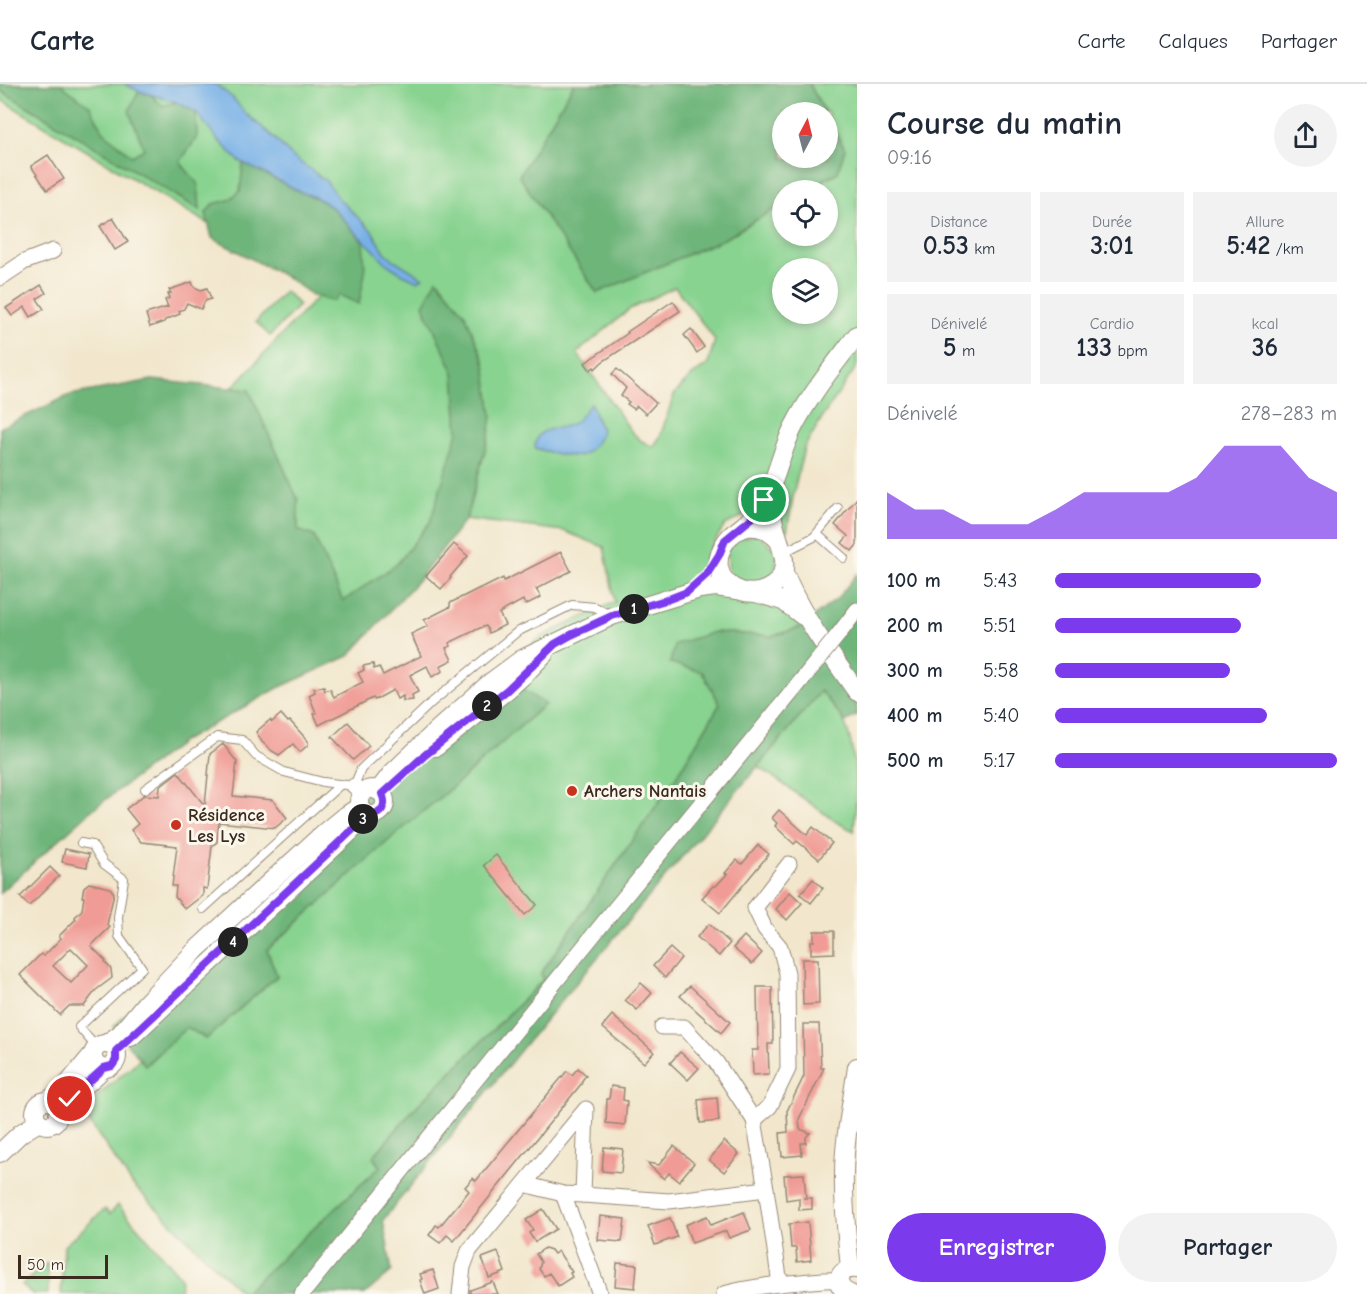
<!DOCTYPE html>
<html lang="fr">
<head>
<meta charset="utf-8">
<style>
  :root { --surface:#fff; --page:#f2f2f3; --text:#1f2937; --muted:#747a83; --line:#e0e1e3; --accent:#7c3aed }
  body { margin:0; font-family:"Comic Neue",sans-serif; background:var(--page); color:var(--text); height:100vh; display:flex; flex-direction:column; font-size:22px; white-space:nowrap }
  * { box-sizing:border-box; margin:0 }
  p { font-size:20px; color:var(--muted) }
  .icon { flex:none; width:33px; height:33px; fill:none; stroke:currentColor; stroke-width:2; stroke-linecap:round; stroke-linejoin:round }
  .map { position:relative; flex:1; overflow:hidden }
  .details { display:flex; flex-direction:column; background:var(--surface); width:510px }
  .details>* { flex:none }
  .needle { width:39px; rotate:7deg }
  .tools { position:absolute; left:772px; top:18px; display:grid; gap:12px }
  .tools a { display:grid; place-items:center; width:66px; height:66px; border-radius:50%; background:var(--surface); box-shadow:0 3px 9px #0003; font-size:30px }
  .scale { position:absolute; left:18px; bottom:15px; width:90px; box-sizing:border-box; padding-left:6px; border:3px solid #3b2a1e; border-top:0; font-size:16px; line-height:21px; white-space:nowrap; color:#3b2a1e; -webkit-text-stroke:4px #fbf7ec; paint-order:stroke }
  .pin { position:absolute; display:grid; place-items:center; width:51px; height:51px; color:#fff; margin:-26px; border:3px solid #fff; border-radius:50%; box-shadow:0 2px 6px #0007 }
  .km { position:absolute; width:30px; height:30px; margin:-15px; border-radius:50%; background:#222; color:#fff; font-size:16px; line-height:30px; text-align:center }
  .round { display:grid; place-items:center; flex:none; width:63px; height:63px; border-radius:32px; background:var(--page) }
  .overview { display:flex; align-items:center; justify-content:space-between; height:102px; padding:0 30px }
  h1 { font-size:33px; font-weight:700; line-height:45px }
  .figures { display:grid; grid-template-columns:repeat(3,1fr); gap:9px; height:102px; padding:6px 30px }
  .figures div { display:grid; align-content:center; border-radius:0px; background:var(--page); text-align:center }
  .figures b { font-size:26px; font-weight:700 }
  .figures small { font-size:16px; font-weight:400 }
  .figures p { font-size:16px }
  .chart { height:168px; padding:12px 30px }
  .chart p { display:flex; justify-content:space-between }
  .chart svg { width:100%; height:108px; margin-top:6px; fill:var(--accent); opacity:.7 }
  .cta { display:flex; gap:12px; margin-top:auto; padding:12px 30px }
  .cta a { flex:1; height:69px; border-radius:36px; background:var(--accent); color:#fff; font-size:24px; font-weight:700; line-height:69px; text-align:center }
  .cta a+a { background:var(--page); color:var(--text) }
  ul { padding:0 30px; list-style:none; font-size:20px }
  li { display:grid; grid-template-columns:96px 72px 1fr; align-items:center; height:45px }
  li i { height:15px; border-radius:8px; background:var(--accent) }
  header { display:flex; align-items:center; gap:36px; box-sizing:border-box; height:84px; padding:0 30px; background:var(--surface); border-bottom:2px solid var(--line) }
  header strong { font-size:28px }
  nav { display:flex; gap:33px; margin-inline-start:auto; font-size:21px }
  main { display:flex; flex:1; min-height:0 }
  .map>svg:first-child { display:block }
  .green { fill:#88d390; stroke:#627e57; stroke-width:1.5; fill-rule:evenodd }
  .forest { fill:#6eb57a; stroke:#54704c; stroke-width:1.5 }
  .water { fill:#77b0e7; stroke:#596d82; stroke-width:1.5 }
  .building { fill:#f09b95; fill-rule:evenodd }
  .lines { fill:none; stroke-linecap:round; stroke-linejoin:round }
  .service-casing { stroke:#968876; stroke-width:10 }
  .minor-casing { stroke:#968876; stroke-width:17 }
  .tertiary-casing { stroke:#968876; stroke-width:20 }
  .service { stroke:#fff; stroke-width:8 }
  .minor { stroke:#fff; stroke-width:15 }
  .tertiary { stroke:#fff; stroke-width:18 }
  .minor-bridge-casing { stroke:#968876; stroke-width:17; stroke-linecap:butt }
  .minor-bridge { stroke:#fff; stroke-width:15 }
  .route-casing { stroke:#fff; stroke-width:12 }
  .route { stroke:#7c3aed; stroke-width:8 }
  .poi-dot { fill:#c8321e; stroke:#fbf7ec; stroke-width:2 }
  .labels { text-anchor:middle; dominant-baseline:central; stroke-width:6; stroke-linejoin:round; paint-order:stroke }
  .poi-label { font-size:18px; font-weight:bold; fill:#3b2a1e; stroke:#fbf7ec; text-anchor:start }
</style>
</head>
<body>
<header>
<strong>Carte</strong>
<nav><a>Carte</a><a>Calques</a><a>Partager</a></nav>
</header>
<main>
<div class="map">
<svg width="857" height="1210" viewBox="0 0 857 1210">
  <rect width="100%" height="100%" fill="#fbf7ec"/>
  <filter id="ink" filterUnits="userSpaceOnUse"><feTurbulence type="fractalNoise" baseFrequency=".0167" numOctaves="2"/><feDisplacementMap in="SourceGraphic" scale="12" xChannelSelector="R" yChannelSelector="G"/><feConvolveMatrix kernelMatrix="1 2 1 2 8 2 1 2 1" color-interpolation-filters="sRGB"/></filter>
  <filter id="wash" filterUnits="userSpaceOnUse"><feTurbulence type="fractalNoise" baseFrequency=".008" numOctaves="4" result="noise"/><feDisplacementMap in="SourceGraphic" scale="24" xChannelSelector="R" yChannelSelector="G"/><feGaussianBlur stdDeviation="1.35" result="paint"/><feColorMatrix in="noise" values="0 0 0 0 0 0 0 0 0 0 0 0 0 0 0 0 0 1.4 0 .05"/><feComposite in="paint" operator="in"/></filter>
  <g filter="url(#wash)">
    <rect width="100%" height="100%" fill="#f2e7cd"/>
    <g class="green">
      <path d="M0 0H574L519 92 724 155 783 120V152H828V106H806L838 88 845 65 828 35V28H825L809 0H857V282L823 332 804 364 794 407 787 447 764 434 745 431 725 441 711 463 703 483 707 499 769 518 791 529 800 544 772 552 714 548 702 588 720 620 680 687 683 690 541 889 543 896 413 1026 373 1073 380 1083 243 1210 132 1100 81 1026 140 975 146 981 187 942 205 955 277 892 267 866 389 756 463 694 544 621 496 589 541 553 615 518 604 463 564 447 466 435 489 351 453 421 337 555 231 305 322 208 0 15ZM783 184H828V230H783ZM675 203 715 256 708 280 689 294 674 311 660 353 653 363 640 356 631 347 577 269 630 225Z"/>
      <path d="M285 207 299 221 270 252 256 238Z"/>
      <path d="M759 450 778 469 775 487 763 500 746 502 729 491 727 464 732 456Z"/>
      <path d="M821 607C829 617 838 626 844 637 857 668 857 713 854 747L838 739 758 682Z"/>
      <path d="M118 1121 181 1193 180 1210H61L64 1162 105 1125 110 1130Z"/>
      <path d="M47 1179 48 1210H32L22 1201Z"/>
    </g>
    <g class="forest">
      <path d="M0 0H63L64 3 90 22 103 47 132 72 144 65 129 27 139 7 151 11 163 22 176 18 196 28 197 53 180 78 198 100 200 126 0 6Z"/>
      <path d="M574 0H809L825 28H783V74H828V35L845 65 838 88 806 106H783V120L724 155 597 209 519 92Z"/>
      <path d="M243 79 301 108 317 114 333 124 363 157 365 188 359 220 339 211 334 217 312 211 290 195 212 154 206 129 213 120 229 116 240 107Z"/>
      <path d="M437 195 465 230 485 279 492 332 489 351 466 435 420 494 349 572 278 604 185 656 93 725 0 809V344L70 311 152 296 249 306 298 416V446L314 452 343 517 397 480 430 438 458 348 454 289 423 221Z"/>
      <path d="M857 490V631L845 638 821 607 541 941 383 1136 392 1187 365 1210H243L380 1083 373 1073 413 1026 543 896 541 889 676 693 720 620 702 588 670 579 675 560 714 548 772 552 799 544 837 515Z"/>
      <path d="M496 589 545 620 463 694 389 756 267 866 277 892 206 955 187 943 145 981 113 943 193 863Z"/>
    </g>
    <g class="water">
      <path d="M124 0H215L233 14 245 29 269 49 293 73 326 97 340 116 372 147 385 168 394 176 423 194 418 197 401 189 388 181 372 164 359 152 334 125 317 114 301 108 239 77 217 55 196 28 176 18 139 7Z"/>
      <path d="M591 319 598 339 602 345C601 355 589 370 578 372 570 373 542 367 535 364 536 338 560 349 575 338 581 333 586 325 591 319Z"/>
    </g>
    <g id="blocks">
      <g class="building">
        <path d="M48 71 64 95 47 106 31 82Z"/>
        <path d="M113 134 128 158 115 166 100 142Z"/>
        <path d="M192 198 194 203 201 206 207 204 211 215 205 217 201 225 187 219 184 225 179 227 180 230 165 236 164 238 150 243 146 230 168 223 165 216 169 214 168 210 171 209 169 206Z"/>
        <path d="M41 201 46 209 37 215 44 225 31 233 25 223 12 232 6 224Z"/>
        <path d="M673 217 680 227 602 278 595 285 594 283 590 286 585 279 628 249 627 248Z"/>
        <path d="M691 245 704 263 697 269 684 251Z"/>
        <path d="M617 285 656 319 646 330 637 322 634 325 627 320 629 318 621 312 626 304 612 290Z"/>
        <path d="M857 414V461L852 467 842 459 848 452 835 441Z"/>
        <path d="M454 460 468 472 450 493 451 494 441 505 426 492Z"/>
        <path d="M561 468 571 487 536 505 541 513 525 521 523 516 499 529 505 541 489 549 486 542 480 544 449 559 451 562 446 564 452 576 440 582 443 587 432 593 427 582 410 591 418 608 412 611 413 616 403 617V612L397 615 393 606 375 616 373 614 319 641 314 630 316 629 309 611 315 608 314 604 324 603 325 607 330 605 334 613 363 598 358 589 364 586 363 582 373 580 374 585 379 583 383 591 421 572 411 550 428 542 424 536 450 523V519L482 503 483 504 503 494 504 497Z"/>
        <path d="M281 630 288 638 290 637 308 657V661L300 668 293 660 279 671 272 667 262 658 256 648 270 636 272 638Z"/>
        <path d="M348 638 369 662 353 676 332 653Z"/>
        <path d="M223 660 237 678 233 712 273 716 287 734 275 744 219 738 217 758 212 762 207 805 203 804V811L185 825 175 813 176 802H172L177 762 141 758 131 746 138 740 126 725 144 711 159 712 160 702 178 688 205 722 210 670Z"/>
        <path d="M779 726 807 751 813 743 832 759 819 775 797 757 794 760 775 742 777 739 772 734Z"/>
        <path d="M758 761 769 770 720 829 702 814 713 802H716L727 790 725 789 737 776 742 780Z"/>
        <path d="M65 765 89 770 87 783 62 778Z"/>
        <path d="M496 771 537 821 525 831 484 781Z"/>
        <path d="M50 783 59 792 29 822 20 813Z"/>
        <path d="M813 795 823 804 811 819 800 810Z"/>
        <path d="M89 799 110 804 114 809 107 841 110 843 91 862 106 877 105 878 111 885 112 894 96 906 84 922H69L60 931 20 891 41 870 44 872 61 854 59 852 76 835 75 833 82 826 84 813H82L84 803ZM71 864 88 881 71 899 53 882Z"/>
        <path d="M790 808 802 819 787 836 776 825Z"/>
        <path d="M709 840 730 859 719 872 697 853Z"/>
        <path d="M814 847H834V869L811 870V857H814Z"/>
        <path d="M744 852 762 869 752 880 733 864Z"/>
        <path d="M670 864 681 874 665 894 653 882Z"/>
        <path d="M802 875H818L819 920 803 921Z"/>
        <path d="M641 899 652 909 637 926 625 916Z"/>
        <path d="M690 902 730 938 721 949 680 912Z"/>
        <path d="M757 903H772L773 960H768L769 990 753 991 752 966H758Z"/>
        <path d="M612 931 654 968 644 979 602 943Z"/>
        <path d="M803 940H819L821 984H824L799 1035 800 1045 810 1049 806 1053V1059H801L802 1071 782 1073 780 1049 788 1048 787 1027 804 992Z"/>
        <path d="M680 968 699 984 688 996 670 979Z"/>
        <path d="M578 984 586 991 581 998 582 999 454 1157 447 1151 440 1159 429 1151 436 1141 439 1143 469 1107 465 1103 473 1094 476 1097 567 987 572 991Z"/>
        <path d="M611 1002 624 1004 623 1016 627 1017 625 1041 606 1039 607 1015H609Z"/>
        <path d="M717 1014 719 1037 700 1039 698 1016Z"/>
        <path d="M724 1057 739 1070 724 1088 709 1076Z"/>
        <path d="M674 1062 694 1079 679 1097 669 1089 664 1095 647 1079 659 1081Z"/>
        <path d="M604 1063 623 1065 621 1089 602 1087Z"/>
        <path d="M804 1090 806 1114H803H812V1125L799 1126V1114L786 1116 784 1091Z"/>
        <path d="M543 1125 556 1145 535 1158 529 1149 533 1146 526 1136Z"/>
        <path d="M744 1128 751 1146 729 1154 726 1147 692 1159 685 1141 707 1132 711 1141Z"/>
        <path d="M600 1132 625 1135 622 1158 598 1156Z"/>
        <path d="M670 1134 677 1153 655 1161 648 1142Z"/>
        <path d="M808 1138 811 1176 797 1178 796 1164H791L789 1140Z"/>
        <path d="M545 1164 551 1166 554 1170 558 1167 572 1188 570 1189 572 1193 558 1202 549 1189 544 1192 539 1185 541 1178 536 1170Z"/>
        <path d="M498 1168 505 1188 489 1194 482 1174Z"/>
        <path d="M617 1179 637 1181 635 1204 615 1202Z"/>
        <path d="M433 1186 439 1205 425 1210 420 1196 422 1195 420 1190Z"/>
        <path d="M493 1198 498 1210H470V1206Z"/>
      </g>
    </g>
  </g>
  <g filter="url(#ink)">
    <use href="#blocks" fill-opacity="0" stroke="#968876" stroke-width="1.5"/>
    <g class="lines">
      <defs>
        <g id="service">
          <path d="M817 450 844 474"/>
          <path d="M784 468 814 453 838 424"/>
          <path d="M145 705 217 653 242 656 256 672 284 688 323 698 354 702 361 685 431 619 517 548 572 521 595 523 610 531"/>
          <path d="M81 759 92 761 104 780 124 795 118 833 119 852 142 884 79 943 96 963"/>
          <path d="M203 825 341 700"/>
        </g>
        <g id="minor">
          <path d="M0 194 24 178 53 167"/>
          <path d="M838 551 857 526"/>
          <path d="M354 702 363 708"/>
          <path d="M662 943H684L716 978 754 1036"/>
          <path d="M563 1110 600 1210"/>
          <path d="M583 1111 669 1117 766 1105"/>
          <path d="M780 1200 766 1105 754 1036 770 1022 788 985 787 889 780 863 765 845 755 824 789 780"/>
          <path d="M302 1210C470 1004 636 797 805 592"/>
          <path d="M460 1210 463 1183 469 1167 586 1025 583 1111 563 1110 524 1100"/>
          <path d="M724 1210C749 1203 775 1200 801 1198 814 1197 826 1195 839 1196"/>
        </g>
        <g id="tertiary">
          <path d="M771 403C770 415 771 428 774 440 779 463 798 489 767 505 759 509 750 510 741 507 689 489 739 411 779 457"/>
          <path d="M738 446C744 441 751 436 755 430 776 405 779 370 794 342 811 309 835 280 857 251"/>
          <path d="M783 486C800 530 830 569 857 608"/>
          <path d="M756 509 783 517 803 532"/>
          <path d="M436 663 507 606 525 590 545 569"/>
          <circle cx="372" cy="718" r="13"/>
          <path d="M378 707 392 689 436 647 491 598 522 575 612 532 700 505 716 503 737 506"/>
          <path d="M131 953 364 735 366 730"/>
          <circle cx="105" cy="972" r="12"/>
          <path d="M106 960 120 950 145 920 196 866 249 817 325 748 342 734 359 723"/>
          <path d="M50 1015 62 1007 92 971"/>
          <circle cx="47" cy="1029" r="12"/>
          <path d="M58 1031 70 1015 104 984"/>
          <path d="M0 1069 21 1049 39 1038"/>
          <path d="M850 1184C847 1153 843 1122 844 1090 844 1055 852 1019 857 983"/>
          <path d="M851 1210C832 1204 837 1182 857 1185"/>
        </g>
      </defs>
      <use href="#service" class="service-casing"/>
      <use href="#minor" class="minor-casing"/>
      <use href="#tertiary" class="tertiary-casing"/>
      <use href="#service" class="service"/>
      <use href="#minor" class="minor"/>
      <use href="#tertiary" class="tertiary"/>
      <defs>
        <path id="minor-bridge" d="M805 592 838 551"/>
      </defs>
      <use href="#minor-bridge" class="minor-bridge-casing"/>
      <use href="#minor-bridge" class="minor-bridge"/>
    </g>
  </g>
  <g class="lines" filter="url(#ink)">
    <defs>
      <path id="route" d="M70 1015 104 984 112 982 116 976V967L329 768 364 735 366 730C380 734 388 722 382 710L425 671 507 606 555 560 571 551 612 532 669 515 687 508 707 490 719 471 725 456 752 434 764 416"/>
    </defs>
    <use href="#route" class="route-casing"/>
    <use href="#route" class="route"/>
  </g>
  <g class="poi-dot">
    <circle cx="572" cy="707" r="6"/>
    <circle cx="176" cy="741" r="6"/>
  </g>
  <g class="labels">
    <g class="poi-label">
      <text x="584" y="707">Archers Nantais</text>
      <text x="188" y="731">Résidence<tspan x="188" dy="21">Les Lys</tspan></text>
    </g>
  </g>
</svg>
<div class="tools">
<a><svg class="needle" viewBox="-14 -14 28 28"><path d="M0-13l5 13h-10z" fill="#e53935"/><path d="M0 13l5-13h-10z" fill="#747a83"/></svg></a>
<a><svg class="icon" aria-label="locate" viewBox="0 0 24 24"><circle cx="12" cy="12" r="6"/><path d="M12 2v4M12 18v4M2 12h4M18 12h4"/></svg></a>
<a><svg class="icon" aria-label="layers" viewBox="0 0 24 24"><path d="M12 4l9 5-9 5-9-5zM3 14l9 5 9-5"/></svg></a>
</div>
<div class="scale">50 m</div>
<div class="pin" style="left:764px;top:416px;background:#1e9e55"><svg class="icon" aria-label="arrive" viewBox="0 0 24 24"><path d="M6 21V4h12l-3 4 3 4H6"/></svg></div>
<div class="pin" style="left:70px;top:1015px;background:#d93025"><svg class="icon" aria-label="check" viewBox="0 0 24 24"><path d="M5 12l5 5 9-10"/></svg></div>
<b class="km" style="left:634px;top:525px">1</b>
<b class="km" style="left:487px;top:622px">2</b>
<b class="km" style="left:363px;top:735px">3</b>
<b class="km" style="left:233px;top:858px">4</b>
</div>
<section class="details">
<div class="overview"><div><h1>Course du matin</h1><p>09:16</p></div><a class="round"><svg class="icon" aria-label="share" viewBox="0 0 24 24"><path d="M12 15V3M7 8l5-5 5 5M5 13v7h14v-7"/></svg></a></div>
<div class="figures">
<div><p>Distance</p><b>0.53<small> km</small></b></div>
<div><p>Durée</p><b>3:01</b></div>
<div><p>Allure</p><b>5:42<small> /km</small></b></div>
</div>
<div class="figures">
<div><p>Dénivelé</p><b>5<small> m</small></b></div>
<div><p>Cardio</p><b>133<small> bpm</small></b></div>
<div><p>kcal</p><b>36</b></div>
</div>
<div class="chart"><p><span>Dénivelé</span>278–283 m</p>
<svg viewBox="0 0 160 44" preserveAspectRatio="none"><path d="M0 44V25L10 32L20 32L30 38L40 38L50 38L60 32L70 25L80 25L90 25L100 25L110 19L120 6L130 6L140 6L150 19L160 25V44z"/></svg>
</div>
<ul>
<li><b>100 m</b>5:43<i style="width:73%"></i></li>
<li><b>200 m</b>5:51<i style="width:66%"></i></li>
<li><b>300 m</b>5:58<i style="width:62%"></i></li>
<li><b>400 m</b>5:40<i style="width:75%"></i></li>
<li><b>500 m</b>5:17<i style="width:100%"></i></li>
</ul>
<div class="cta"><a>Enregistrer</a><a>Partager</a></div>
</section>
</main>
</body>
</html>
